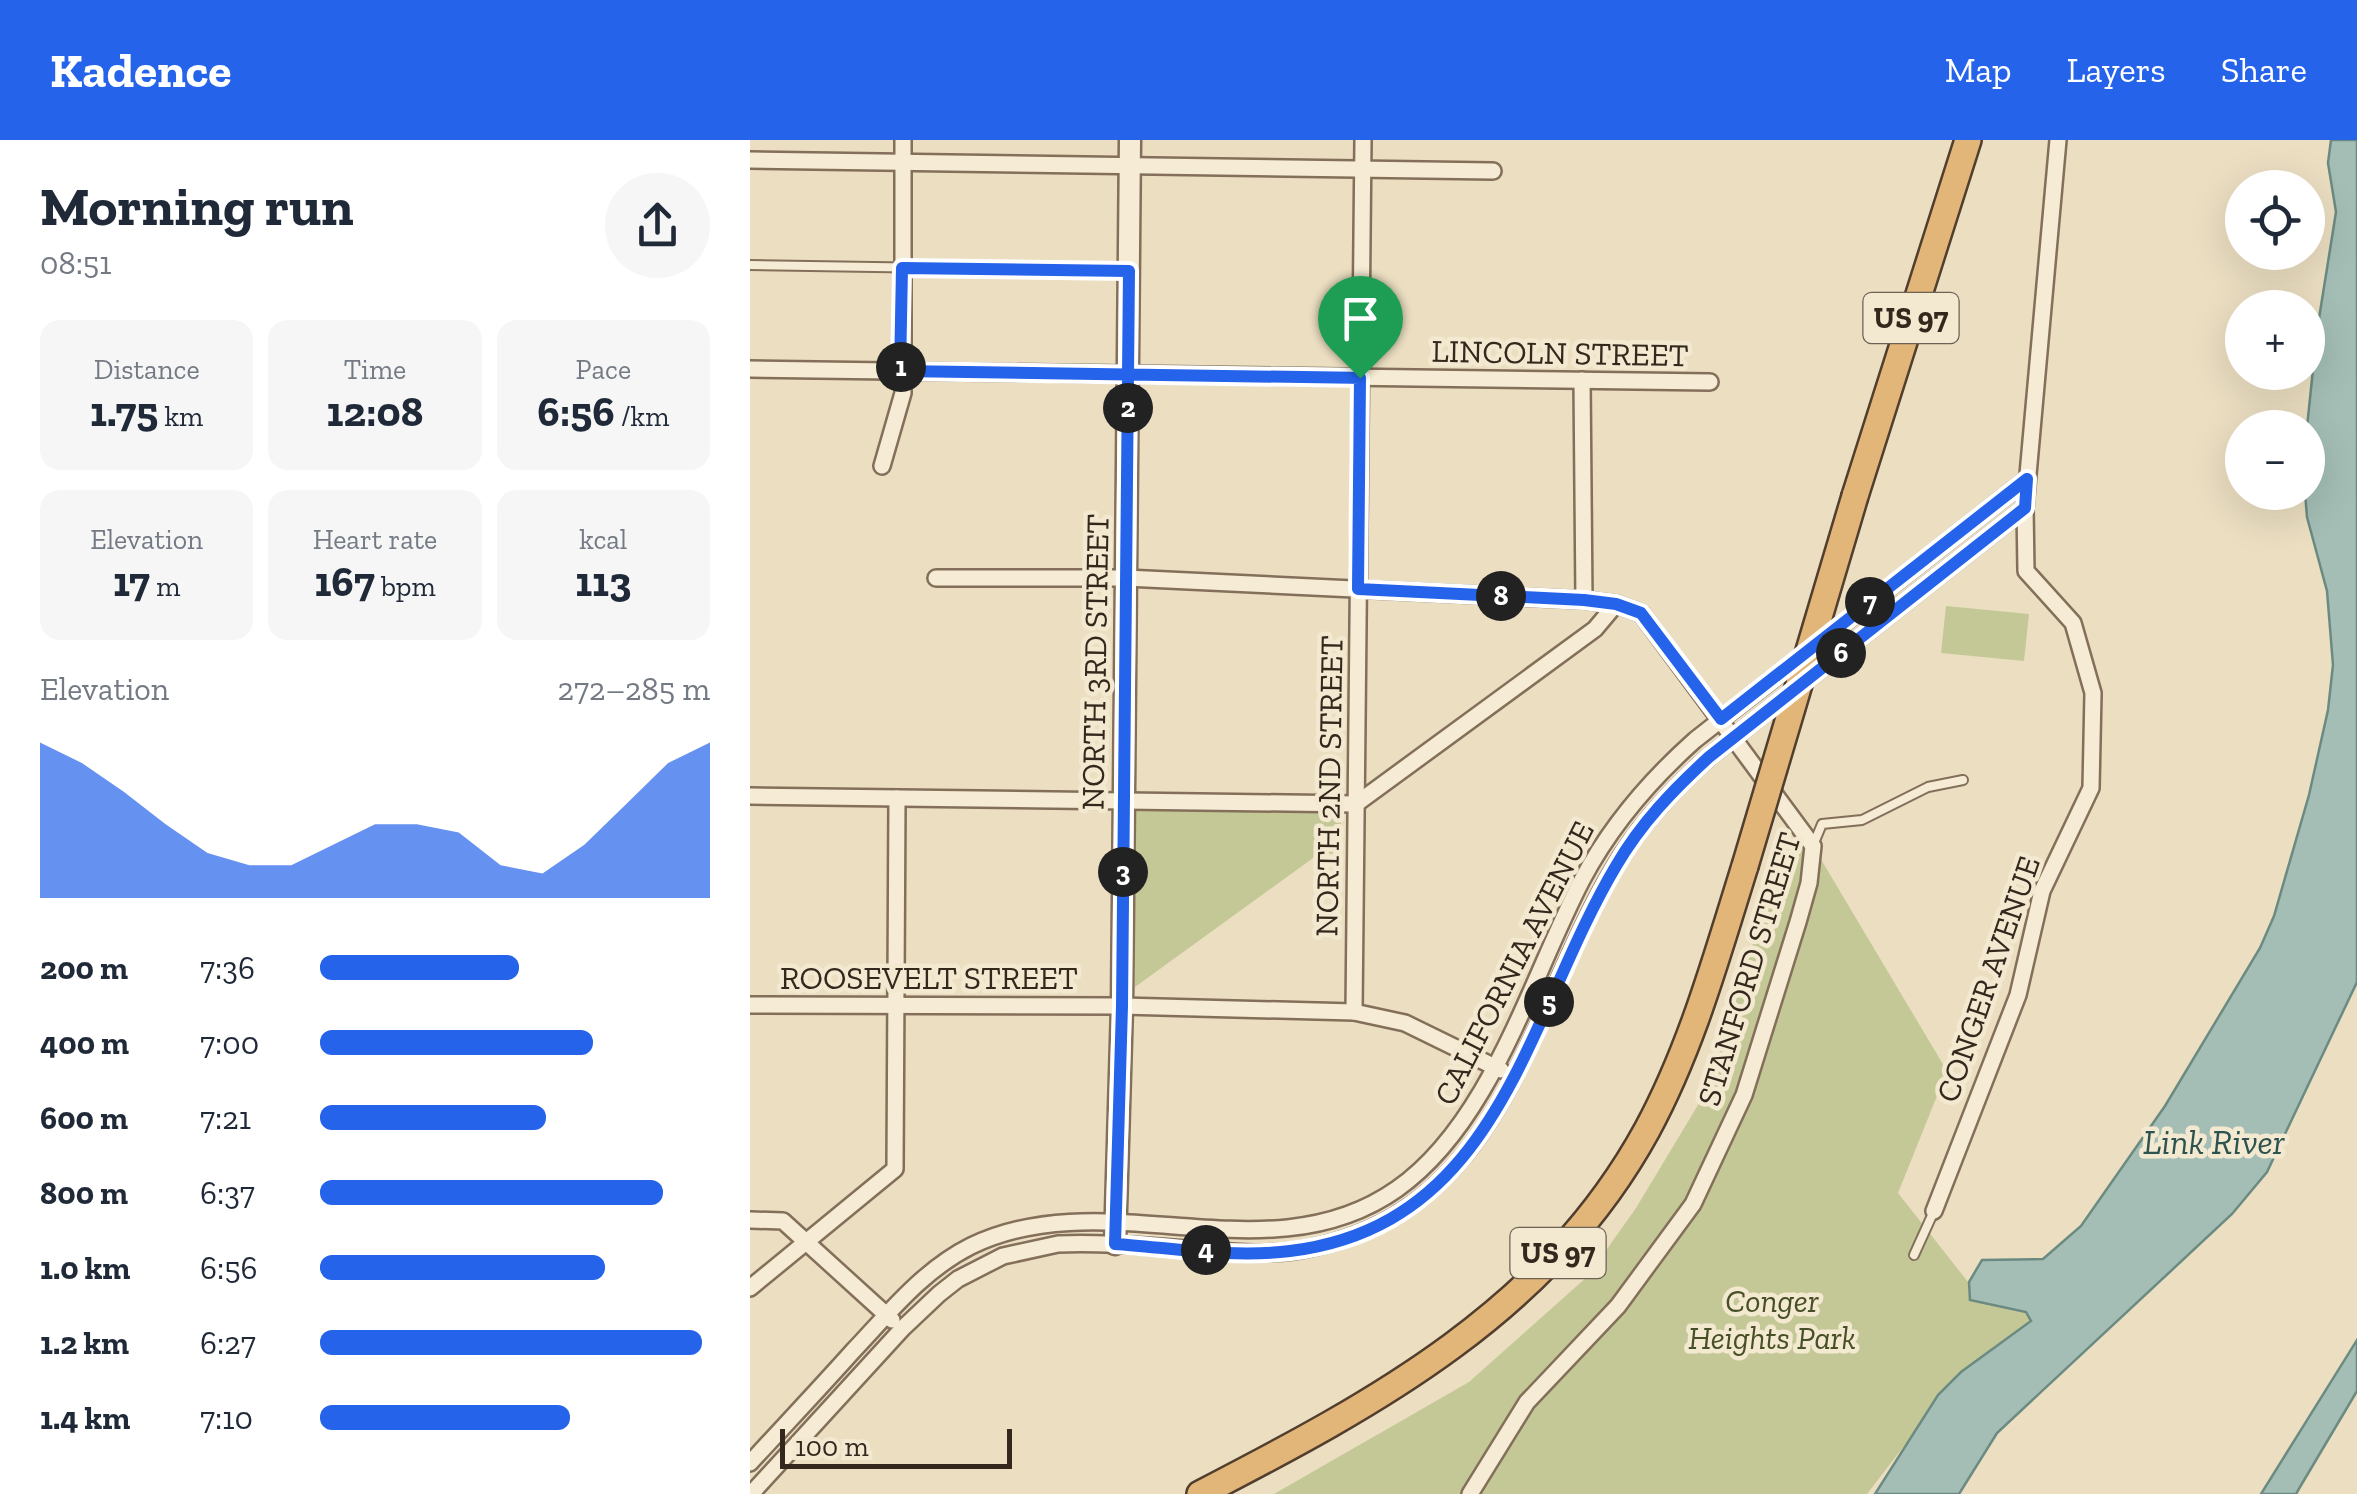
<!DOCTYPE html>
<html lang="en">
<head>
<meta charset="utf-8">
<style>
  :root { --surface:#fff; --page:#f6f6f7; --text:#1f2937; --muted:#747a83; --accent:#2563eb }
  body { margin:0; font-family:"Zilla Slab",serif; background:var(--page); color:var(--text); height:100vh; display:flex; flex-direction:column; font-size:38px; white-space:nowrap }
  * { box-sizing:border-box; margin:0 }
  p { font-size:32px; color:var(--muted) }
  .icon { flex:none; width:55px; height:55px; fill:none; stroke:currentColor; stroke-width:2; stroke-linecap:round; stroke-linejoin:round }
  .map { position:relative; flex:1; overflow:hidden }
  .panel { display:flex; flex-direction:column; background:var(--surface); width:750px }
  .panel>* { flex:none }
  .buttons { position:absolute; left:1475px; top:30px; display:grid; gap:20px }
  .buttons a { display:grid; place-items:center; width:100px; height:100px; border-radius:50%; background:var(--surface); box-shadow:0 10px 40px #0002; font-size:50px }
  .scale { position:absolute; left:30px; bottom:25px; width:232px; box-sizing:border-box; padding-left:10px; border:5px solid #34281d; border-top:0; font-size:28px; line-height:35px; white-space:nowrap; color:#34281d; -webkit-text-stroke:8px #f3e8d0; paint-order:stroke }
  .pin { position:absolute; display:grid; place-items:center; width:85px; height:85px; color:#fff; margin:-102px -42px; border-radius:50% 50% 50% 0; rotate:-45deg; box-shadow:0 0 10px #0007 }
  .pin .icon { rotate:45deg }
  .km { position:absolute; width:50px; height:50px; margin:-25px; border-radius:50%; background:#222; color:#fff; font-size:28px; line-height:50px; text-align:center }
  .round { display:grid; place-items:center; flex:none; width:105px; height:105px; border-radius:52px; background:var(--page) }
  .head { display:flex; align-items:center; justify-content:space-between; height:170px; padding:0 40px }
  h1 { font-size:55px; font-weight:800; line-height:75px }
  .stats { display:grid; grid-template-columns:repeat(3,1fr); gap:15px; height:170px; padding:10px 40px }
  .stats div { display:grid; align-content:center; border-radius:20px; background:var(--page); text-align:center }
  .stats b { font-size:42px; font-weight:800 }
  .stats small { font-size:28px; font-weight:400 }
  .stats p { font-size:28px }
  .chart { height:280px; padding:20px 40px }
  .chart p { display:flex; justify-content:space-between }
  .chart svg { width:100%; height:180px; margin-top:10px; fill:var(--accent); opacity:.7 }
  ul { padding:0 40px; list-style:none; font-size:32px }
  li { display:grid; grid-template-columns:160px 120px 1fr; align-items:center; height:75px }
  li i { height:25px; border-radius:12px; background:var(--accent) }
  header { display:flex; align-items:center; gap:60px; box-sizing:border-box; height:140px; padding:0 50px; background:var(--accent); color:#fff }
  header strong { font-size:48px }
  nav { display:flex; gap:55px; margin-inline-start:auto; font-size:35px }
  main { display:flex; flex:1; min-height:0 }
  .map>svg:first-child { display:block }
  .green { fill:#c4c896 }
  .water { fill:#a4beb5; stroke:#6b8b82; stroke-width:2.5 }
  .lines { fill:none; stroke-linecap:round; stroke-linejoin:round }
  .service-casing { stroke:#836f5a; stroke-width:12 }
  .minor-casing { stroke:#836f5a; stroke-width:20 }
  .tertiary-casing { stroke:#836f5a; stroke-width:25 }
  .trunk-casing { stroke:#513e2e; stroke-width:30 }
  .service { stroke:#f6ebd4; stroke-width:8 }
  .minor { stroke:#f6ebd4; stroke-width:15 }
  .tertiary { stroke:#f6ebd4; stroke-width:20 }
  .trunk { stroke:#e2b678; stroke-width:25 }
  .trunk-bridge-casing { stroke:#513e2e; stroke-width:30; stroke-linecap:butt }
  .trunk-bridge { stroke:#e2b678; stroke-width:25 }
  .route-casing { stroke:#fff; stroke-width:20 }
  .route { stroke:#2563eb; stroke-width:12 }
  .labels { text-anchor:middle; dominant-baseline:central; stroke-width:9; stroke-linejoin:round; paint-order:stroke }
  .shield { fill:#f3e8d0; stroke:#6d6253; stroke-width:2.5 }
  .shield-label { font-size:30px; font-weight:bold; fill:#34281d }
  .street-label { font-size:32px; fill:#34281d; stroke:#f3e8d0 }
  .park-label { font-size:32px; font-style:italic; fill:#464f25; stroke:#f3e8d0 }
  .water-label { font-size:35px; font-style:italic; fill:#2d5350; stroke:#f3e8d0 }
</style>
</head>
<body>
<header>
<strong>Kadence</strong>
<nav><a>Map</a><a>Layers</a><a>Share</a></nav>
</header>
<main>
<section class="panel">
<div class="head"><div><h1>Morning run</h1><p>08:51</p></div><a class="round"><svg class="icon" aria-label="share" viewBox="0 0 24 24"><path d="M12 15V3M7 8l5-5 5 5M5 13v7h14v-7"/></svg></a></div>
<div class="stats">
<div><p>Distance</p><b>1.75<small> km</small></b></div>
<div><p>Time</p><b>12:08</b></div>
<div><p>Pace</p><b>6:56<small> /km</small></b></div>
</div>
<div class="stats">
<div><p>Elevation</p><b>17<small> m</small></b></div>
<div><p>Heart rate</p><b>167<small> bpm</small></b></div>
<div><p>kcal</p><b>113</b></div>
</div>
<div class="chart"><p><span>Elevation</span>272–285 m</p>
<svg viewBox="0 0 160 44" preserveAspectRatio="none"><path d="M0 44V6L10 11L20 18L30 26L40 33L50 36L60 36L70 31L80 26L90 26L100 28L110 36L120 38L130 31L140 21L150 11L160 6V44z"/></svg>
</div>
<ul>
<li><b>200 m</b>7:36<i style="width:51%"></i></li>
<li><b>400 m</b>7:00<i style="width:70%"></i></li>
<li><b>600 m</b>7:21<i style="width:58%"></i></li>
<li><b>800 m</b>6:37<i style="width:88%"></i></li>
<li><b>1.0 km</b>6:56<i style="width:73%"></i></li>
<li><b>1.2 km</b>6:27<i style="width:98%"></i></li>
<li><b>1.4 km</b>7:10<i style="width:64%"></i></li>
</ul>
</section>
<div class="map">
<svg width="1607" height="1354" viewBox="0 0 1607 1354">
  <rect width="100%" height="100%" fill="#ebdec1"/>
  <g class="green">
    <path d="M1196 466 1279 474 1274 521 1191 513Z"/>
    <path d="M385 666 583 670 591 681 589 714 570 713 385 847Z"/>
    <path d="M1063 706 1197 931 1148 1053 1218 1142 1220 1160 1277 1172 1281 1181 1211 1232 1117 1354H524L719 1242 838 1136 886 1068 960 945 1029 718Z"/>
  </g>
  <g class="water">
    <path d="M1581 0H1607V842L1517 1032 1482 1074 1247 1293 1209 1354H1125L1188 1255 1211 1232 1281 1181 1276 1172 1220 1160 1219 1142 1232 1120 1293 1119 1331 1086 1415 966 1510 808 1524 776 1559 655 1578 570 1583 525 1577 451 1557 377 1555 353 1557 287 1567 191 1586 72 1578 23Z"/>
    <path d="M1607 1200V1251L1550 1347 1546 1354H1511Z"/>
  </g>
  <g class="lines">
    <defs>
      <g id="service">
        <path d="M0 125 375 131"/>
        <path d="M1064 703 1072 684 1112 680 1178 647 1213 640"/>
        <path d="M1164 1115 1184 1071"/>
      </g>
      <g id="minor">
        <path d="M0 20 743 31"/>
        <path d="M0 229 960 242"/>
        <path d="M832 240 834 460"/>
        <path d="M132 326 153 253V0"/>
        <path d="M186 438H376L834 460 866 464 891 473 1063 706 1059 743 1048 782 994 955 943 1064 868 1166 777 1262 720 1354"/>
        <path d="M0 656 606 664 845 489 866 464"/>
        <path d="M0 865 372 866 604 872 655 883 751 930"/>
        <path d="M604 872 613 0"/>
        <path d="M1184 1071 1268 855 1292 751 1341 648 1343 553 1323 483 1276 431 1275 368 1308 0"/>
        <path d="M0 1080 33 1081 142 1180"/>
        <path d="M0 1148 145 1029 147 658"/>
        <path d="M0 1323C34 1286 69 1249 103 1211 139 1173 173 1130 221 1106 357 1040 518 1140 647 1049 741 983 780 840 832 740 861 685 899 641 945 600L1277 339"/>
        <path d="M1 1354 153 1188 189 1154 208 1139 253 1116 308 1104C356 1102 404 1107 452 1110 482 1112 513 1115 543 1111 755 1079 774 878 866 725 891 683 923 649 959 617L1275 368"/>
      </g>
      <path id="tertiary" d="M365 1104 372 866 380 0"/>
      <g id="trunk">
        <path d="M1105 356 1218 0"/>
        <path d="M450 1354C626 1263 798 1171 897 990 942 907 967 815 995 726"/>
      </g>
    </defs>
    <use href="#service" class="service-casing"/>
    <use href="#minor" class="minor-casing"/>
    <use href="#tertiary" class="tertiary-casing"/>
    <use href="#trunk" class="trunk-casing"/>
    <use href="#service" class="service"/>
    <use href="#minor" class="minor"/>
    <use href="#tertiary" class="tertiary"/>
    <use href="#trunk" class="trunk"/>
    <defs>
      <path id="trunk-bridge" d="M995 726 1105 356"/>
    </defs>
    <use href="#trunk-bridge" class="trunk-bridge-casing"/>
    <use href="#trunk-bridge" class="trunk-bridge"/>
  </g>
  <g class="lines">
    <defs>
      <path id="route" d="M610 238C457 235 304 233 150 231L152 128 379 131 378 234 372 866 365 1104C422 1108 483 1118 540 1111 751 1085 776 877 866 726 891 683 923 650 959 617L1275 368 1277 339 971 579 891 473 866 464 834 460 608 449 610 238"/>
    </defs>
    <use href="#route" class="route-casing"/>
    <use href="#route" class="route"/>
  </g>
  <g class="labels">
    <g class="shield">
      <rect x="1113.5" y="153" width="95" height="50" rx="8"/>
      <rect x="760.5" y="1088" width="95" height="50" rx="8"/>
    </g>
    <g class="shield-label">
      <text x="1161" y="178">US 97</text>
      <text x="808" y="1113">US 97</text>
    </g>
    <g class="street-label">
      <text transform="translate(810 213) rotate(1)">LINCOLN STREET</text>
      <text transform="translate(345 522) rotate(-89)">NORTH 3RD STREET</text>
      <text transform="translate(579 646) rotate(-89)">NORTH 2ND STREET</text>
      <text transform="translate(764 823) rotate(-63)">CALIFORNIA AVENUE</text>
      <text transform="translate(999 829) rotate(-73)">STANFORD STREET</text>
      <text x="179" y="838">ROOSEVELT STREET</text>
      <text transform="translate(1238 839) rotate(-71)">CONGER AVENUE</text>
    </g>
    <g class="park-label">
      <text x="1022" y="1161">Conger<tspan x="1022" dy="37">Heights Park</tspan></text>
    </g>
    <g class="water-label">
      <text x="1464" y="1002">Link River</text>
    </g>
  </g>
</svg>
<div class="buttons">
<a><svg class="icon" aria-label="locate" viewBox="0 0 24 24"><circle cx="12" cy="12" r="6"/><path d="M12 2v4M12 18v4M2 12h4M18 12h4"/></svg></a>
<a>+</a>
<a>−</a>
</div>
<div class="scale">100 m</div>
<div class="pin" style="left:610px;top:238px;background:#1e9e55"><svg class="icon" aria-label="arrive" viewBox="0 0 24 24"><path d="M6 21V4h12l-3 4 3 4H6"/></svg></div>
<b class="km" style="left:151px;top:227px">1</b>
<b class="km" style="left:378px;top:268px">2</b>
<b class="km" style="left:373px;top:732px">3</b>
<b class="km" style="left:456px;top:1110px">4</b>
<b class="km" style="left:799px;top:862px">5</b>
<b class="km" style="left:1091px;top:513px">6</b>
<b class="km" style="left:1120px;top:462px">7</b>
<b class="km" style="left:751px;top:456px">8</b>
</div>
</main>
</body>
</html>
